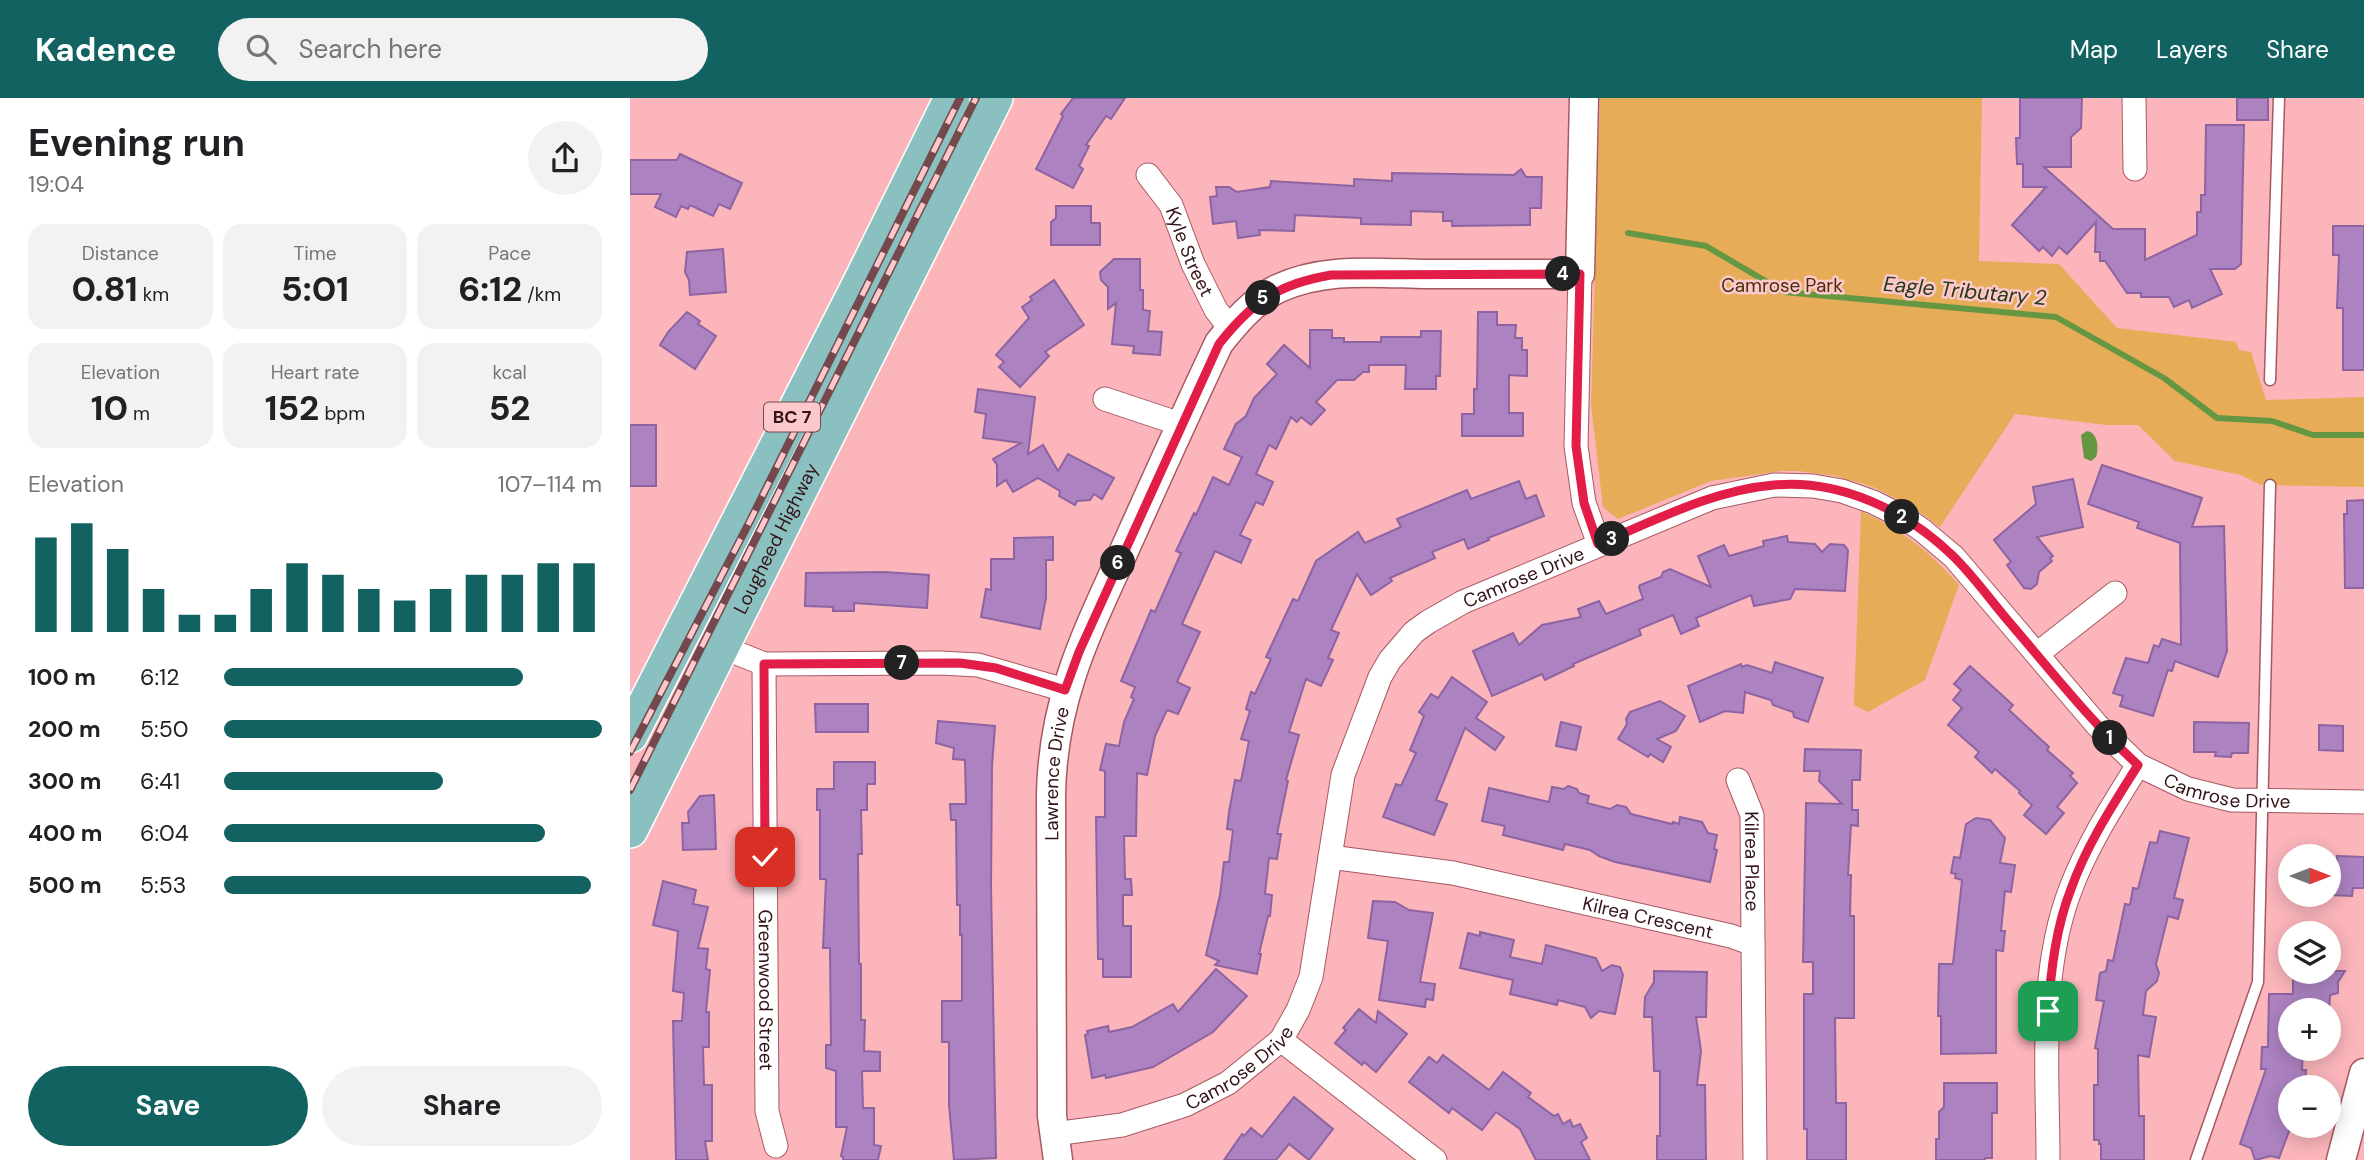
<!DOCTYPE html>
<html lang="en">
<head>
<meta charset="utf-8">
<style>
  :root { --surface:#fff; --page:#f2f2f2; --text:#202124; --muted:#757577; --accent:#126262 }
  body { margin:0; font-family:"DM Sans",sans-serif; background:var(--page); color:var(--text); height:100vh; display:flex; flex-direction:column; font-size:26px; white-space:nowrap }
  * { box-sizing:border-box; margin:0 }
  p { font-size:23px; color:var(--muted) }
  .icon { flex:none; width:38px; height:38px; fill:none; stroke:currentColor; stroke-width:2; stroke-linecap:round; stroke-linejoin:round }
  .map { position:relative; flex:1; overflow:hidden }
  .panel { display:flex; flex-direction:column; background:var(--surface); width:630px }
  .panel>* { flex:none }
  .needle { width:46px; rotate:90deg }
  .tools { position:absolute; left:1648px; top:746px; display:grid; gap:14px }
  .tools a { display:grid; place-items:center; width:63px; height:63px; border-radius:50%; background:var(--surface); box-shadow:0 4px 18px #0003; font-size:35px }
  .pin { position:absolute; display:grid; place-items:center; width:60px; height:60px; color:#fff; margin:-30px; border-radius:14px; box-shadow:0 4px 10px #0006 }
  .km { position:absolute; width:35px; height:35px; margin:-18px; border-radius:50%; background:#222; color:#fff; font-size:19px; line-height:35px; text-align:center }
  .round { display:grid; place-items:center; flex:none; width:74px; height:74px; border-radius:37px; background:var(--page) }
  .summary { display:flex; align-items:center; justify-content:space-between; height:119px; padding:0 28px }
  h1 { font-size:38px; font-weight:700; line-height:52px }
  .figures { display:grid; grid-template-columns:repeat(3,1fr); gap:10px; height:119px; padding:7px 28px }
  .figures div { display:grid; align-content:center; border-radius:18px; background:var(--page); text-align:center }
  .figures b { font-size:35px; font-weight:700 }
  .figures small { font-size:19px; font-weight:400 }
  .figures p { font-size:19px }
  .chart { height:196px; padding:14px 28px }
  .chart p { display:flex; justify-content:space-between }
  .chart svg { width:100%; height:126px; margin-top:7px; stroke:var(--accent); stroke-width:6 }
  .button { display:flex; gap:14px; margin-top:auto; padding:14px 28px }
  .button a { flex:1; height:80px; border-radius:42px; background:var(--accent); color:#fff; font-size:28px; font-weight:700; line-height:80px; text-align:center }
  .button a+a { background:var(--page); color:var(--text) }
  ul { padding:0 28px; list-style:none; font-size:23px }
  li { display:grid; grid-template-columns:112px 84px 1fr; align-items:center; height:52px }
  li i { height:18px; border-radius:9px; background:var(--accent) }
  header { display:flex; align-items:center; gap:42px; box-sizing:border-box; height:98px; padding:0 35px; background:var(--accent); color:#fff }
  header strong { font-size:33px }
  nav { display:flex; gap:38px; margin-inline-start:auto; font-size:24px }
  .search { width:490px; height:63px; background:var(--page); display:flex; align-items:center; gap:18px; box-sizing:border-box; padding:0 24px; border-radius:38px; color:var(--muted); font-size:26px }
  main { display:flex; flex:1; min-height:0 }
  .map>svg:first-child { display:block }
  .green { fill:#e7ac58 }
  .water { fill:#659742 }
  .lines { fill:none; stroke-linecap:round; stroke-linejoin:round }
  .stream { stroke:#659742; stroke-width:6 }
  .building { fill:#ac82c1; stroke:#8d64a1; stroke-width:2 }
  .service-casing { stroke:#a75962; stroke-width:13 }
  .minor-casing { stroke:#a75962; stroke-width:25 }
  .tertiary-casing { stroke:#a75962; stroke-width:31 }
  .primary-casing { stroke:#fff; stroke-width:38 }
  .service { stroke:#fff; stroke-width:10 }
  .minor { stroke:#fff; stroke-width:23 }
  .tertiary { stroke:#fff; stroke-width:28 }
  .primary { stroke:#8ac1c0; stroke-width:35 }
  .rail-casing { stroke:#74484d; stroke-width:8 }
  .rail { stroke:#fdc8cb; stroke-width:5; stroke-dasharray:16; stroke-linecap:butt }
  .route-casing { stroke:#fff; stroke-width:14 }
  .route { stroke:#e11d48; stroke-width:9 }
  .labels { text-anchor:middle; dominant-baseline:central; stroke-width:5; stroke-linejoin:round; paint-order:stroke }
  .shield { fill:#fdc8cb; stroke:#704a4e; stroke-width:2 }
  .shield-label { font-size:18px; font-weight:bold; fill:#341418 }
  .street-label { font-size:19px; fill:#341418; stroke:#fdc8cb }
  .park-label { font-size:19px; fill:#483009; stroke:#fdc8cb }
  .water-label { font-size:21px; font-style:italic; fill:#243815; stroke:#fdc8cb }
</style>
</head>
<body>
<header>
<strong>Kadence</strong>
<div class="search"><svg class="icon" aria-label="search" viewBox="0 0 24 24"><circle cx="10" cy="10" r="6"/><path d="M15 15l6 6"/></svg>Search here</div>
<nav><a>Map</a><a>Layers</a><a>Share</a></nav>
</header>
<main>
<section class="panel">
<div class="summary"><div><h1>Evening run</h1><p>19:04</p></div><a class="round"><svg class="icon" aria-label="share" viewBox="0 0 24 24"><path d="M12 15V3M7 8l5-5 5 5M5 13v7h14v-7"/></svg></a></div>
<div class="figures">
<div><p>Distance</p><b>0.81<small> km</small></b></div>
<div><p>Time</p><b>5:01</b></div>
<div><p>Pace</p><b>6:12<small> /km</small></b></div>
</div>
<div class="figures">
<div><p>Elevation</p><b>10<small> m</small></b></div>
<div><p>Heart rate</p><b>152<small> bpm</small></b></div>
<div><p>kcal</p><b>52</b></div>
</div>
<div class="chart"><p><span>Elevation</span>107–114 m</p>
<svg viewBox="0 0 160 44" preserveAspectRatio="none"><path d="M5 44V11M15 44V6M25 44V15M35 44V29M45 44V38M55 44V38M65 44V29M75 44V20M85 44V24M95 44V29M105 44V33M115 44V29M125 44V24M135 44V24M145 44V20M155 44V20"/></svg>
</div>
<ul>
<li><b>100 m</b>6:12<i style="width:79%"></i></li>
<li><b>200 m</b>5:50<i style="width:100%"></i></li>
<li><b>300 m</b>6:41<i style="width:58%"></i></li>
<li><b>400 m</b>6:04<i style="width:85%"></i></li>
<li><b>500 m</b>5:53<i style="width:97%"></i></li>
</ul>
<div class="button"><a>Save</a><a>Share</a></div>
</section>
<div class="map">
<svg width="1734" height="1062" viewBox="0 0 1734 1062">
  <rect width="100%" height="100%" fill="#fbb5bb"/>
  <g class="green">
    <path d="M970 0H1352L1349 163 1429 166 1487 230 1606 244 1609 252 1621 254 1636 302 1734 299V389L1631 387 1611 377 1545 363 1508 327H1477L1385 316 1310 429 1281 408 1243 389 1206 378 1168 373H1152L1081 383 988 421 973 409 961 306Z"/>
    <path d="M1231 413C1274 434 1297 451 1329 487L1295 582 1238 614 1224 607Z"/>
  </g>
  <path class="water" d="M1457 333C1468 335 1469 350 1466 359L1461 363 1454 360 1451 337Z"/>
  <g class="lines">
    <path class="stream" d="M998 135 1076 148 1154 194 1426 219 1534 280 1587 320 1642 323 1683 337H1734"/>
  </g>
  <g class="building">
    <path d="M443 0H495L481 21 476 18 456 47 459 48 449 68 453 71 443 90 406 71 433 18 431 16Z"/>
    <path d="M1390 0H1452L1451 30 1441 39V69H1414L1483 131H1515V162L1567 137V114H1571V97H1575L1576 27H1614L1611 166 1605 171H1580L1592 196 1562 210 1559 202 1544 209 1539 199H1511V195H1497L1475 163H1470V154H1465L1466 124 1437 156 1429 149 1422 158 1413 149 1409 153 1382 127 1416 89H1393V66H1387L1386 40H1390Z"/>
    <rect x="1607" y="0" width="31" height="22"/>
    <path d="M50 56 112 85 100 111 89 106 83 118 60 107 58 111 51 108 46 119 25 109 31 96H0V62H47Z"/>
    <path d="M891 71 896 79H912L911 110H900V127L822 128V123H813V114L781 113V127L731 126V120L665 117 664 133 629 132 630 137 608 140 606 123 583 126 580 99 587 98 586 89H599L607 94 640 89 641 83 724 88V81L762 83V75L884 77Z"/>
    <path d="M426 108H461V125H470V147H421V124L426 120Z"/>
    <path d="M1703 128H1734V272H1713V210H1707L1709 157H1703Z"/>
    <path d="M93 151 96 194 60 197 59 182 55 174 57 154Z"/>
    <path d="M484 161H510V192H513V212L520 213 518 233 532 234 530 257 503 255 504 248 482 246 486 205 478 211V189L471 182 470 174Z"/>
    <path d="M424 182 454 227 415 254 419 258 390 289 369 269 374 264 366 257 399 220 392 209 402 202 400 199Z"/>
    <path d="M57 214 70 223 68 226 86 238 65 271 30 247 38 234Z"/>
    <path d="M848 214H867V227H886L885 240H892V252H897V278L879 277V315H893V338H832V316H844V291H847Z"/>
    <path d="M680 232H702V240H714V244H751V239H791V233H811L810 278H806V291H775L776 267H739V274H733L724 282H707L686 304 695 312 681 327 671 319 667 324 661 319 646 351 639 347 626 376 643 384 633 407 626 404 610 437 621 442 611 465 585 453 552 526 570 534 547 584 560 590 548 616 537 612 525 638 517 677 507 675 506 738H494L495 781H501L502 797H493V828H501V879H473V861H468L466 719H475V673L470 672 476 646 489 648 494 624 504 601 501 599 505 589 491 583 521 512 525 514 551 455 546 453 564 415 566 417 583 379 599 387 612 359 594 351 606 326 616 318 624 300 647 276 637 266 654 247 680 270Z"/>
    <path d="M348 291 405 299 398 356 413 347 428 373 438 356 484 380 472 401 464 396 460 402 447 403 445 407 429 398 430 393 408 380 383 394 376 382 367 388V367L363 361 391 345 353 340 356 316 345 314Z"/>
    <rect x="0" y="327" width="26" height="61"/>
    <path d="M1472 367 1572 400 1562 429 1594 428 1597 553 1588 579 1545 563 1542 573 1538 572 1523 618 1490 608 1493 598 1483 595 1496 560 1518 565 1524 547 1529 549 1532 541 1551 547 1550 445 1507 430 1509 424 1458 406Z"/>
    <path d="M1443 381 1453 429 1407 439 1423 458 1420 460 1422 463 1409 474 1407 486 1401 491 1394 490 1377 467 1381 464 1364 442 1406 406 1403 389Z"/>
    <path d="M889 383 896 401 906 397 914 418 858 440 859 442 838 451 834 441 802 454 805 460 760 480 762 483 741 497 727 476 701 532 709 535 698 560 703 562 691 588 676 581 659 634 669 637 656 682 658 683 647 736H651L647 761 639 760 635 796 642 797 640 818H638L629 856H631L627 876 585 867 589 863 576 857 590 797 594 764H599L603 732 597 731 599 714 605 682 611 683 619 643 611 641 620 613 616 611 621 594 625 596 641 561 636 559 663 501 668 503 686 463 728 434 735 445 771 429 767 421 837 392 841 401Z"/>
    <path d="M1734 402V490H1715L1714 416H1717V403Z"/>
    <path d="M1157 438 1158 444 1185 446 1192 454 1200 446 1214 447 1218 452 1215 493 1165 491 1160 501 1124 508 1121 497 1066 520 1069 528 1051 536 1043 517 1009 531 1011 537 943 566 944 568 915 582 912 576 862 598 843 553 883 535 889 547 912 527 951 519 948 511 969 503 976 516 1013 501 1009 489 1010 487 1031 479 1033 474 1040 471 1081 489 1068 458 1094 447 1099 458 1134 448 1133 443Z"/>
    <path d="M423 439V462H416V500L410 531 351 519 356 491 361 492V461H384V440Z"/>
    <path d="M254 474 299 477 297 510 224 505V513H203V509L175 508 176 475Z"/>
    <path d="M1145 564 1193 580 1178 624 1164 619 1163 614 1143 607 1141 602 1115 594 1113 615 1095 613 1070 624 1058 588 1111 566 1112 569 1117 567 1142 575Z"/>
    <path d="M1340 568 1383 607 1379 612 1419 649 1417 652 1443 675 1440 678 1447 685 1427 709 1434 715 1416 736 1394 717 1402 707 1389 695 1390 693 1365 671 1362 675 1345 659 1349 654 1318 627 1332 610 1323 602 1331 592 1324 586Z"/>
    <path d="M822 579 857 604 846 620 874 639 865 652 835 630 806 702 817 706 804 737 753 719 766 686 771 688 786 655 780 652 794 618 789 614 801 596 808 600Z"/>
    <path d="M1030 603 1055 618 1046 633 1027 641 1041 649 1033 664 1020 656 1018 659 988 641 997 626 996 621 1000 614Z"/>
    <path d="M185 606H238V634H186Z"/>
    <path d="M308 623 365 628 362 668 361 788 366 1060 324 1062 319 1007V944H312V903H332V837H330V807H327L326 722H321L320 706H336L335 662 323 661 324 650 306 645Z"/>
    <path d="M931 624 951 629 946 652 926 648Z"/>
    <path d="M1564 624 1619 625 1618 655H1602L1601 659 1585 658 1586 654H1564Z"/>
    <path d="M1689 627 1713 628V653L1689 652Z"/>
    <path d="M1175 651 1231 652 1230 682H1222V712H1228V728L1221 727 1218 777H1221L1220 818H1224V920H1205L1206 1005H1216V1062H1177V1031H1174V896H1183V864H1173L1176 705 1212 706 1189 683 1190 673H1174Z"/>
    <path d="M204 664H245V686H237V712H231L232 756H228L229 866H231V922H235L234 953 250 954V973H232L233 1010H244V1047L251 1048 248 1062H213V1059L211 1058 217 1029H206V973L196 970V947H201L200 850H193L196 781H190V712H187V691H204Z"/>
    <path d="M938 688 947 691 949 695 959 698 957 705 980 711 987 707 996 709 1001 716 1042 726 1043 724 1049 726 1050 719 1072 724 1078 735 1087 737 1084 751 1087 752 1080 784 985 764 969 758 960 752 935 746 933 752 873 737 875 728 852 723 859 690 919 704 922 689 934 691Z"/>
    <path d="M84 697 86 751 53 752 52 725H59L58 714 70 698Z"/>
    <path d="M1346 720 1360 722 1375 740 1370 765 1385 767 1381 794 1375 793 1371 833H1375L1373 853 1366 852V955L1311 956V918H1308L1309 866H1323L1332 782 1325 780 1326 776 1321 775 1324 759 1330 760 1336 726Z"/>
    <path d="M1530 733 1559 740 1544 800 1553 802 1548 821 1538 818 1526 866 1529 875 1527 883 1516 893 1513 917 1526 919 1519 959 1508 957 1509 1018H1514V1062H1471V1046H1469V1042H1464V987H1468V951L1465 950 1474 903 1466 902 1470 875 1476 873 1478 862 1483 863 1495 806 1500 807 1503 790 1508 791 1520 744 1527 745Z"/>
    <path d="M1707 758 1734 759V790H1723L1722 798 1699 797V765H1707Z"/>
    <path d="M33 783 66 792 63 806 78 809 68 850 78 851 76 871 80 872 76 914H79V949H73L74 987H82V1043H75L78 1062H46L43 923H52L54 895 43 893 48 833 23 827Z"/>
    <path d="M743 803 765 804 779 812 803 815 790 884 805 886 803 902 796 901 795 909 749 902 758 843 738 840Z"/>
    <path d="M850 834 884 842 880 859 912 866 916 847 966 860 972 873 982 867 990 869 993 877 985 916 969 913 961 920 955 909 928 902 927 907 880 896 883 882 830 870 838 835 850 838Z"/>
    <path d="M586 871 617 898 583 934 523 969 476 980 475 977 462 980 455 937 458 936 457 933 478 928 479 934 502 929 543 906 548 914Z"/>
    <path d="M1024 873 1077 874 1076 919H1066L1071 953 1067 987H1075L1076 1062H1027V1038H1030V973H1024L1022 919H1014L1015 899 1024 884Z"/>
    <path d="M1663 873H1715L1708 884V895L1700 897 1699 912H1661V950H1673L1672 972H1676L1675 989H1661V1028L1649 1060 1641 1058 1625 1062 1621 1050 1610 1046 1636 971H1631L1632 949H1638L1639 896H1663Z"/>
    <path d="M729 911 746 925 748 913 777 936 746 974 734 964 732 967 705 945 716 932 713 930Z"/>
    <path d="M813 957 859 992 873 974 901 995 898 999 924 1018 928 1016 933 1026 940 1022 943 1029 950 1026 957 1040 951 1044 960 1062H906L890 1031 866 1014 852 1032 822 1010 819 1015 779 984 799 959 807 965Z"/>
    <path d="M1314 985H1367V1015H1362V1060H1355V1062H1306V1041H1309V1014L1314 1009Z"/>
    <path d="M664 999 703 1031 679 1062 659 1046 646 1062H594L612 1036 614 1038 621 1030 632 1039Z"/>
  </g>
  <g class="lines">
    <defs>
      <g id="service">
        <path d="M1640 282 1649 0"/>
        <path d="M1566 1062 1628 884 1640 387"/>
      </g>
      <g id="minor">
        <path d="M1504 0 1505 71"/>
        <path id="s1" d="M518 77 541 107 563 166 586 212 601 231"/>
        <path d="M950 176 946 348 954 405 969 446"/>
        <path d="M475 301 550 326"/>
        <path d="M92 549 134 566 310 565 348 567 435 592"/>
        <path d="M1407 556 1485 495"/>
        <path id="s2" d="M134 566 137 1013 146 1048"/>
        <path id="s3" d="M1108 682 1122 717 1123 846"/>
        <path id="s4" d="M700 759 823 775 1101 838 1123 846 1125 1062"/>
        <path d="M651 942 805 1062"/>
        <path id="s5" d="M424 1036 492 1027 555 1007 598 985 651 942 668 912 681 879 713 677 750 579 760 562 784 534 798 524 833 504 1082 400 1144 387 1183 388 1212 393 1243 404 1273 419 1292 432 1324 459 1467 627 1508 667 1558 691 1602 702 1734 704"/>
        <path d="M1418 1062C1418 972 1408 875 1441 790 1458 746 1483 707 1508 667"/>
      </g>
      <g id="tertiary">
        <path id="s6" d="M428 1062 422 1018 421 696C423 597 459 531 498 444 528 377 558 311 589 245 605 225 623 203 647 191 693 169 746 175 795 176 847 176 898 176 950 176L954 0"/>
        <path d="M1711 1062 1734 975"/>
      </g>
      <g id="primary">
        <path d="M0 637 230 186 322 0"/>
        <path id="s7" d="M0 732 365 0"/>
      </g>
    </defs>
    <use href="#service" class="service-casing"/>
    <use href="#minor" class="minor-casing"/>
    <use href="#tertiary" class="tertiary-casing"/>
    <use href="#primary" class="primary-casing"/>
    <use href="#service" class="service"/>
    <use href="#minor" class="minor"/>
    <use href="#tertiary" class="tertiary"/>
    <use href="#primary" class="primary"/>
    <defs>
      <g id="rail">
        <path d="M0 654 121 421 330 0"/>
        <path d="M0 692 346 0"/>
      </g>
    </defs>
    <use href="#rail" class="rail-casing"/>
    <use href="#rail" class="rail"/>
  </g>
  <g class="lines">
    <defs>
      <path id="route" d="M135 759 134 566 330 565 366 570 435 592 449 554 589 246C622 204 648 186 701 177L950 176 946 348 954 405 968 446C1024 423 1083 392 1144 387 1210 381 1275 412 1322 457 1343 477 1361 503 1380 525 1422 574 1461 624 1508 667 1483 707 1457 746 1441 791 1426 829 1421 872 1418 913"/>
    </defs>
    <use href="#route" class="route-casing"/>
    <use href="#route" class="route"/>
  </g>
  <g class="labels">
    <rect class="shield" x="134" y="304.5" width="56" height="29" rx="5"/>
    <g class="shield-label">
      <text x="162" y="319">BC 7</text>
    </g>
    <g class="street-label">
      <text stroke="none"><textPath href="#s1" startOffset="88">Kyle Street</textPath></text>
      <text stroke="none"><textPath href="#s7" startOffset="326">Lougheed Highway</textPath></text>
      <text stroke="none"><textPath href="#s5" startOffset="810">Camrose Drive</textPath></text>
      <text stroke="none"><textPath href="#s6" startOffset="387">Lawrence Drive</textPath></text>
      <text stroke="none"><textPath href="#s5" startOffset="1650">Camrose Drive</textPath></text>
      <text stroke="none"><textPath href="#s3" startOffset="84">Kilrea Place</textPath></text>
      <text stroke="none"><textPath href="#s4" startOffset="324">Kilrea Crescent</textPath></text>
      <text stroke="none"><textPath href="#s2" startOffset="326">Greenwood Street</textPath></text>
      <text stroke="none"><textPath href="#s5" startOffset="201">Camrose Drive</textPath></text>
    </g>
    <g class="park-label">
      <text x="1152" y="187">Camrose Park</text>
    </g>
    <g class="water-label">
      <text transform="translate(1335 193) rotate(5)">Eagle Tributary 2</text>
    </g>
  </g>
</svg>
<div class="tools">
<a><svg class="needle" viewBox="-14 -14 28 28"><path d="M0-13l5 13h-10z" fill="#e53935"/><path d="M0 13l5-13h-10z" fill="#757577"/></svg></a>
<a><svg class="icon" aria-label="layers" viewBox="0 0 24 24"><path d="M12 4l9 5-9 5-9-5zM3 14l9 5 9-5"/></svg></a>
<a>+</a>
<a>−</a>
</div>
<div class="pin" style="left:1418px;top:913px;background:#1e9e55"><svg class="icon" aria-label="arrive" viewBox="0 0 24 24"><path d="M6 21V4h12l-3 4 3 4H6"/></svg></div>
<div class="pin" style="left:135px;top:759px;background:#d93025"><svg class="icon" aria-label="check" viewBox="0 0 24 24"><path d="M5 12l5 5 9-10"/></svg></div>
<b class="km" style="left:1480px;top:640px">1</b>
<b class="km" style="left:1272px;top:419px">2</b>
<b class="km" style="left:982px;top:441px">3</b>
<b class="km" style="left:933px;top:176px">4</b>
<b class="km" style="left:633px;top:200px">5</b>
<b class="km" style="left:488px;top:465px">6</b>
<b class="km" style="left:272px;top:565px">7</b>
</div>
</main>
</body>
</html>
